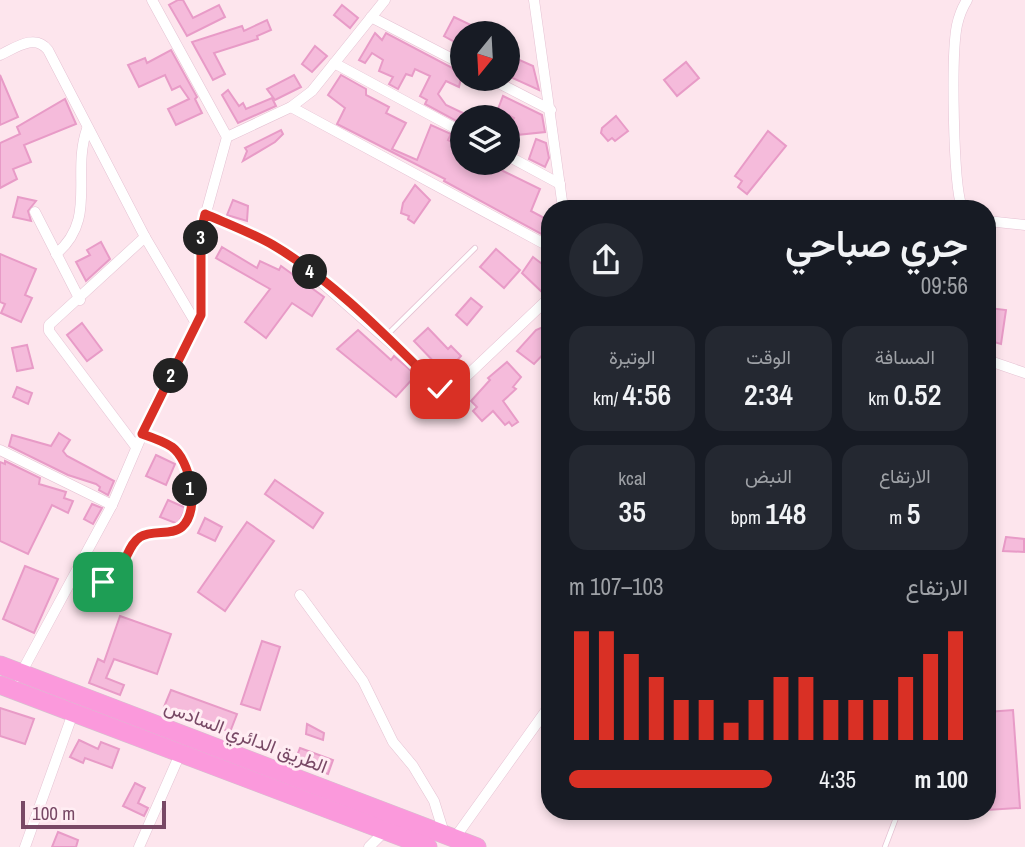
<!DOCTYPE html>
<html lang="ar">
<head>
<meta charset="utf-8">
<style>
  :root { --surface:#171b24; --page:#242831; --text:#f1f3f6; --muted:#9ea1a6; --accent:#d93025 }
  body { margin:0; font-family:"Archivo Narrow",Vazirmatn,sans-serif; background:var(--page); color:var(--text); direction:rtl; height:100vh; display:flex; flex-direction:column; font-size:26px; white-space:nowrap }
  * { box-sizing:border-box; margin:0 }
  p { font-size:23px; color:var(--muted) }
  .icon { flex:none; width:38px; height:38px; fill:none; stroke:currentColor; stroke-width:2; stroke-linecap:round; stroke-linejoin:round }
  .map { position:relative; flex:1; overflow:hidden; direction:ltr }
  .panel { position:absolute; left:541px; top:200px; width:455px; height:620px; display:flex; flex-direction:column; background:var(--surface); border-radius:28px; box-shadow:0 4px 10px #0003; direction:rtl }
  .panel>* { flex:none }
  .needle { width:46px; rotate:198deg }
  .controls { position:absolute; left:450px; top:21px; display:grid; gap:14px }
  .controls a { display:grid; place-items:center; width:70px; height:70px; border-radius:50%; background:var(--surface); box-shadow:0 4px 10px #0003; font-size:35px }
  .scale { position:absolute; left:21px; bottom:18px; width:145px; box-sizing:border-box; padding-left:7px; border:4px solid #784865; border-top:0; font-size:19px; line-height:24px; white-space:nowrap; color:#784865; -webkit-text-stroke:5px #ffedf3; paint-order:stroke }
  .pin { position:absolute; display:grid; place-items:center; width:60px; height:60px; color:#fff; margin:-30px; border-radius:14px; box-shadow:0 4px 10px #0006 }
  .km { position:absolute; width:35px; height:35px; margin:-18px; border-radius:50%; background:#222; color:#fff; font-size:19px; line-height:35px; text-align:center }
  .round { display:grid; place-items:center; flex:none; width:74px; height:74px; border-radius:37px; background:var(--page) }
  .head { display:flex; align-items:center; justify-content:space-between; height:119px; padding:0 28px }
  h1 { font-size:38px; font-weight:600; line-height:52px }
  .stats { display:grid; grid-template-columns:repeat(3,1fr); gap:10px; height:119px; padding:7px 28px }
  .stats div { display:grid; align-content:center; border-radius:18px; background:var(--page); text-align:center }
  .stats b { font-size:30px; font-weight:600 }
  .stats small { font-size:19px; font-weight:400 }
  .stats p { font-size:19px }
  .chart { height:196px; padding:14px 28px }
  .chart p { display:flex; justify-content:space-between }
  .chart svg { width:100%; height:126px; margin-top:7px; stroke:var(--accent); stroke-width:6 }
  ul { padding:0 28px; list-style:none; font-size:23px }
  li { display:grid; grid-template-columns:112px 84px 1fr; align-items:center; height:52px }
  li i { height:18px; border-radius:9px; background:var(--accent) }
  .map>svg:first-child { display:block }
  .building { fill:#f5bbdb; stroke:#e89bc7; stroke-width:2 }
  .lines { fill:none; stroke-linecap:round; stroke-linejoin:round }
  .lane-casing { stroke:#e5c2d3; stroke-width:6 }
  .street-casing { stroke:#e5c2d3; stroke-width:11 }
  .highway-casing { stroke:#d4c4ce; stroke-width:19 }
  .lane { stroke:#fff; stroke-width:4.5 }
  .street { stroke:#fff; stroke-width:10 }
  .highway { stroke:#fb99dc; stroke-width:18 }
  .route-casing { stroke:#fff; stroke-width:14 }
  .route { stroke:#d93025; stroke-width:9 }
  .labels { text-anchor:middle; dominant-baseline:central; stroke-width:6; stroke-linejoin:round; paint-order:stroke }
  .street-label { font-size:19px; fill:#784865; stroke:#ffedf3 }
</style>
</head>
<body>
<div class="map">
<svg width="1025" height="847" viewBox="0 0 1025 847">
  <rect width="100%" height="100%" fill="#fde5ed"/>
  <g class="building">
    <path d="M178 0H183L193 18 219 5 225 17 187 36 169 5Z"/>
    <path d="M342 5 358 18 350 28 334 15Z"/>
    <path d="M454 17 471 25 482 33H462V46L444 36Z"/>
    <path d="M267 20 271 30 257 36 258 39 214 53 225 74 213 80 192 42 242 26 244 31Z"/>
    <path d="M375 33 382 40 386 33 462 73 459 87 446 81 438 94 446 105 465 114 460 123 425 104 427 100 420 96 430 76 415 69 412 76 406 74 398 89 389 84 393 77 379 71 383 60 372 53 365 63 359 60Z"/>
    <path d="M315 46 327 56 312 72 302 64Z"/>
    <path d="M171 50 197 97 195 99 202 113 176 125 168 109 189 99 180 86 172 90 165 75 139 87 128 65 145 58 147 63Z"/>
    <path d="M508 55 533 66 539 90 508 76Z"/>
    <path d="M686 62 699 78 677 96 664 80Z"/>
    <path d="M0 75 18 117 0 125Z"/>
    <path d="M294 75 301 87 275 100 267 89Z"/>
    <path d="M341 75 366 89V95L389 107 386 113 406 123 392 149 417 160 431 125 451 134 448 140 458 145 462 163H504L501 170 540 189 531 211 550 221 547 237 444 181 445 179 337 124 345 108 328 95Z"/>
    <path d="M228 90 239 106 243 103 246 109 272 98 276 106 238 123 222 95Z"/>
    <path d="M503 96 542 115 545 132 517 135 511 149H508V128L514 118 498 109Z"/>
    <path d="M65 99 76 124 24 145 31 162 13 169 17 179 0 188V143L20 134 17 127Z"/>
    <path d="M616 116 628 131 615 141 612 138 608 141 601 133 602 128Z"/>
    <path d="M281 130 283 134 275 142 243 161 247 151 245 148Z"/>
    <path d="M768 131 786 146 747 194 738 187 742 181 735 176Z"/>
    <path d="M536 139 546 143 549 158 545 167 529 159Z"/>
    <path d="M415 185 430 200 414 223 408 219 409 216 401 213 403 203Z"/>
    <path d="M18 197 36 201 28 211 31 221 13 217Z"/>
    <path d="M233 200 248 206 247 221 227 215Z"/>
    <path d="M101 242 110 259 86 281 76 262 90 255 87 250Z"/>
    <path d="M222 247 257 268 260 261 279 270 281 266 324 297 312 316 292 303 266 338 245 322 270 289 216 258Z"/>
    <path d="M496 249 520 270 504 288 480 267Z"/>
    <path d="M0 254 36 269 25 295 32 298 21 322 1 313 5 304 0 302Z"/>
    <path d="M533 257 550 270V286L543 293 522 273Z"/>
    <path d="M471 298 482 307 467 325 456 315Z"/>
    <path d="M989 308 1006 310 1001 344 987 340Z"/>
    <path d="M82 323 102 350 87 361 67 335Z"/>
    <path d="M550 324V347L534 364 517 351 536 330Z"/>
    <path d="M428 328 448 349 451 346 461 356 449 369 442 362 438 366 414 341Z"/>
    <path d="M358 330 391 360 394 356 416 375 396 397 337 349Z"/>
    <path d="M27 345 33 368 17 371 12 348Z"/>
    <path d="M507 362 521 377 513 387 516 389 503 401 518 422 512 426 509 422 505 425 493 411 482 421 473 411 477 407 471 401 490 380 488 378Z"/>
    <path d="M17 387 32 393 28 404 13 397Z"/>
    <path d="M59 433 70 440 63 451 67 456 114 481 108 495 99 490 100 487 96 484 68 475 9 446 12 435 51 446Z"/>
    <path d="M156 455 175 464 166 485 146 476Z"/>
    <path d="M5 461 40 478 39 484 66 492 64 498 73 501 68 513 52 505 28 554 0 541V462L5 464Z"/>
    <path d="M275 480 323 513 313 528 265 494Z"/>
    <path d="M168 500 186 508 178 524 160 517Z"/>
    <path d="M92 504 102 508 93 524 84 519Z"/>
    <path d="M205 518 222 527 215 541 198 533Z"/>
    <path d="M247 522 274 541 225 611 198 592Z"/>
    <path d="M1006 537 1024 539V552L1003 551Z"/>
    <path d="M25 566 58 579 34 633 3 619Z"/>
    <path d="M120 616 171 634 157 674 114 659 106 678 124 685 120 695 89 683 98 659 104 662Z"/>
    <path d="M262 641 280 647 260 710 241 704Z"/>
    <path d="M171 690 237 714 230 732 164 707Z"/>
    <path d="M0 708 34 719 25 744 0 736Z"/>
    <path d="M1013 710 1020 808 987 810V712Z"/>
    <path d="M307 724 324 733 323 740 306 734Z"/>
    <path d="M79 740 98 749 101 742 119 749 112 768 85 758 83 763 70 757Z"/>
    <path d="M300 748 333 760 328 774 295 761Z"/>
    <path d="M135 783 145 788 138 803 148 808 144 816 123 806Z"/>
    <path d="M58 832 78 840 76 847H52Z"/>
  </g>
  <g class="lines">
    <defs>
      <g id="lane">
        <path d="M386 336 475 248"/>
        <path d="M77 573 103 582C129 570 124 549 140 538 152 529 170 536 181 528 202 512 190 463 174 448 167 442 153 438 144 435"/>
        <path d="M885 847 899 810"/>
      </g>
      <g id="street">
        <path d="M152 0 227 137"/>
        <path d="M534 0 563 208"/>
        <path d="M371 17 462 64"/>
        <path d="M0 55C15 48 35 33 48 50L145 237 197 325"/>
        <path d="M334 63 462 132"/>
        <path d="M491 79 551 110"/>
        <path d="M291 107 550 247"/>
        <path d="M508 156 560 184"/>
        <path d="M962 208C953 183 951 54 957 25 959 16 962 8 967 0"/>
        <path d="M35 212 80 300"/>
        <path d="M205 214 271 244 296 260 445 391 454 388 550 297"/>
        <path d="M987 221 1025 225"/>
        <path d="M56 254C98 219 71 174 87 129"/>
        <path d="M987 360 1025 373"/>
        <path d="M136 447 49 331V325L145 237"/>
        <path d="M0 450 112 505"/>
        <path d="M300 595 363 681 393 742 413 766 434 801 444 833"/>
        <path d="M19 677 112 505 156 402 197 325 201 315V231L227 137 291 107 312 91 385 0"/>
        <path d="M454 839 550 705"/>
        <path d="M25 847 73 713"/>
        <path d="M139 847 180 754"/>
        <path d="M369 847 385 831"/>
      </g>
      <g id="highway">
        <path d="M0 665 477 847"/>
        <path d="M0 685 428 847"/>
      </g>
    </defs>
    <use href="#lane" class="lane-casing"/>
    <use href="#street" class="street-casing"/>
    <use href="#highway" class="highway-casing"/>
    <use href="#lane" class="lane"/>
    <use href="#street" class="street"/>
    <use href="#highway" class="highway"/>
  </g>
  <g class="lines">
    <defs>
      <path id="route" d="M103 582C128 570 125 547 140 537 152 529 172 536 182 527 201 510 190 460 172 447 163 441 151 437 142 434L201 315V231L205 214C228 224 252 233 273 245 334 281 390 340 440 389"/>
    </defs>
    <use href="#route" class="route-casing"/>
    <use href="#route" class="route"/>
  </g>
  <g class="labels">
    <g class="street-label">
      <text transform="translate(246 736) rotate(21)">الطريق الدائري السادس</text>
    </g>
  </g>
</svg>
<div class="controls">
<a><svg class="needle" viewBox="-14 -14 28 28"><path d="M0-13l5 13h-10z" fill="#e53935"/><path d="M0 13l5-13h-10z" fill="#9ea1a6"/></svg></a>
<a><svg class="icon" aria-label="layers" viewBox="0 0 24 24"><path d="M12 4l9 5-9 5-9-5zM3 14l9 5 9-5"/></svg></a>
</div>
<div class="scale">100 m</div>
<div class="pin" style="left:103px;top:582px;background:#1e9e55"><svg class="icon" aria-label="arrive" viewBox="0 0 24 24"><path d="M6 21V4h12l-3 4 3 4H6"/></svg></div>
<div class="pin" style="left:440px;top:389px;background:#d93025"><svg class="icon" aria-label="check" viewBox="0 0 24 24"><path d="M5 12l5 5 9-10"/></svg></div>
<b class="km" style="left:190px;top:489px">1</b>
<b class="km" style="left:171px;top:376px">2</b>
<b class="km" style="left:201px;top:238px">3</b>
<b class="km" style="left:310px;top:272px">4</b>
<section class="panel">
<div class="head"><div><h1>جري صباحي</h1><p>09:56</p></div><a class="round"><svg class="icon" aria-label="share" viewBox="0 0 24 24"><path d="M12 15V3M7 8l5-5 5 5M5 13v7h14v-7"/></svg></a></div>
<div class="stats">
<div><p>المسافة</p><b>0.52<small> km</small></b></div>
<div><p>الوقت</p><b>2:34</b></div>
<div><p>الوتيرة</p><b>4:56<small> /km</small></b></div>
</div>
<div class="stats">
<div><p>الارتفاع</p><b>5<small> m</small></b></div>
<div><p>النبض</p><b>148<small> bpm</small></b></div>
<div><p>kcal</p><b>35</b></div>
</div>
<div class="chart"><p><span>الارتفاع</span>103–107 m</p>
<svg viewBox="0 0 160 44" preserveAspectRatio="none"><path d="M5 44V6M15 44V6M25 44V14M35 44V22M45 44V30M55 44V30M65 44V38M75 44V30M85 44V22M95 44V22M105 44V30M115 44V30M125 44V30M135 44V22M145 44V14M155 44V6"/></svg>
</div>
<ul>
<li><b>100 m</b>4:35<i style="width:100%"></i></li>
</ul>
</section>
</div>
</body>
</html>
